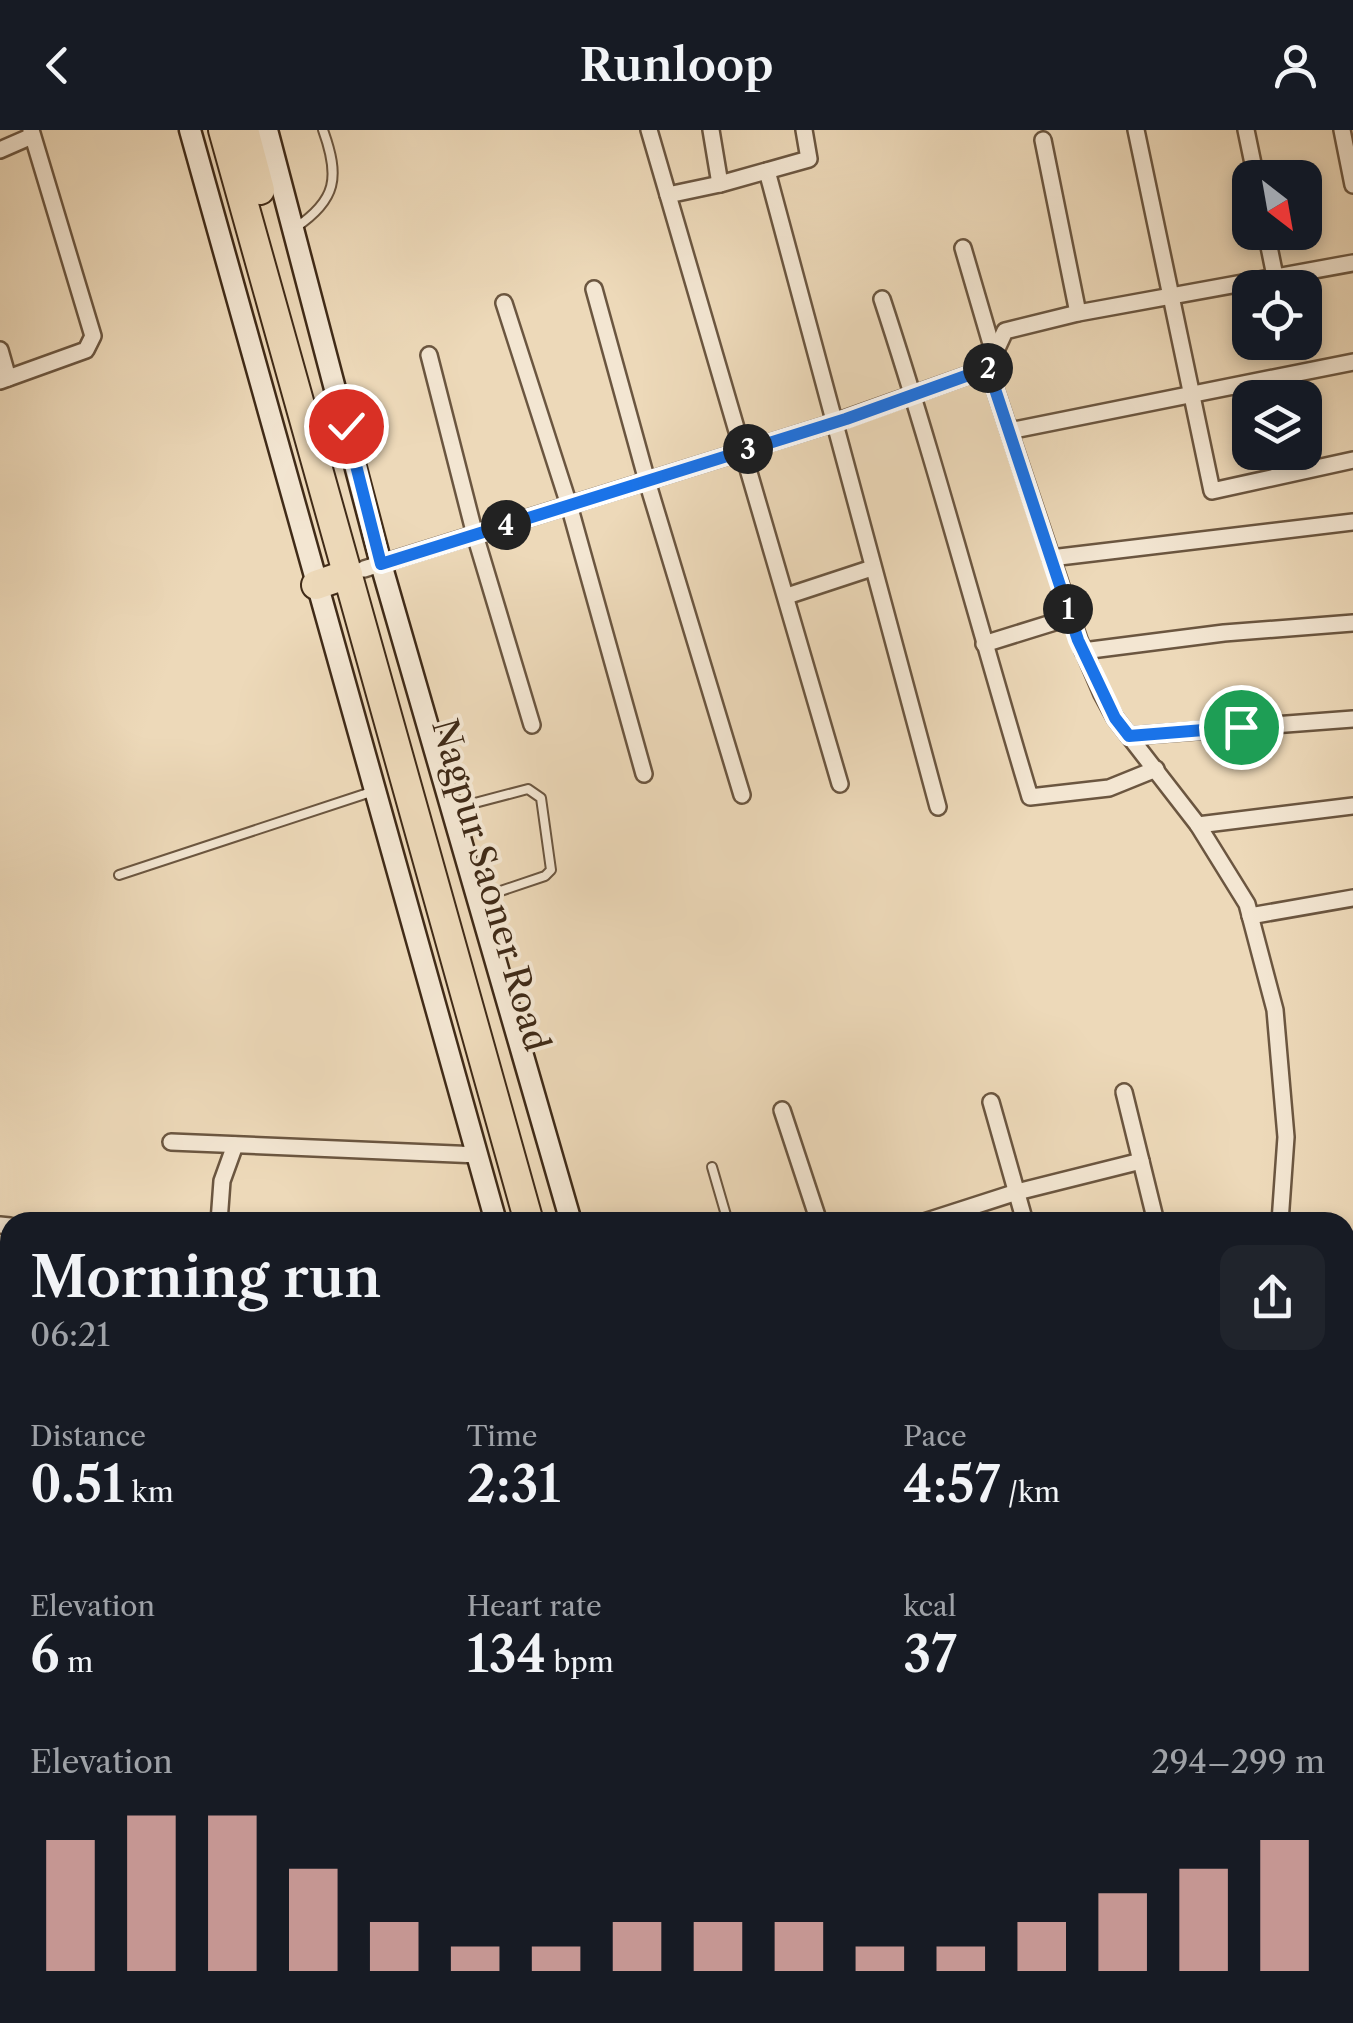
<!DOCTYPE html>
<html lang="en">
<head>
<meta charset="utf-8">
<style>
  :root { --surface:#171b24; --page:#20242c; --text:#f1f3f6; --muted:#9ea1a6; --accent:#c59692 }
  body { margin:0; font-family:"Libre Caslon Text",serif; background:var(--page); color:var(--text); height:100vh; display:flex; flex-direction:column; font-size:38px; white-space:nowrap }
  * { box-sizing:border-box; margin:0 }
  p { font-size:32px; color:var(--muted) }
  .icon { flex:none; width:55px; height:55px; fill:none; stroke:currentColor; stroke-width:2; stroke-linecap:round; stroke-linejoin:round }
  .map { position:relative; flex:1; overflow:hidden }
  .panel { position:absolute; left:0px; top:1082px; width:1355px; height:812px; display:flex; flex-direction:column; background:var(--surface); border-radius:30px 30px 0 0; box-shadow:0 5px 15px #0003 }
  .panel>* { flex:none }
  .needle { width:65px; rotate:149deg }
  .tools { position:absolute; left:1232px; top:30px; display:grid; gap:20px }
  .tools a { display:grid; place-items:center; width:90px; height:90px; border-radius:20px; background:var(--surface); box-shadow:0 5px 15px #0003; font-size:50px }
  .pin { position:absolute; display:grid; place-items:center; width:85px; height:85px; color:#fff; margin:-42px; border:5px solid #fff; border-radius:50%; box-shadow:0 2px 10px #0007 }
  .km { position:absolute; width:50px; height:50px; margin:-25px; border-radius:50%; background:#222; color:#fff; font-size:28px; line-height:50px; text-align:center }
  .round { display:grid; place-items:center; flex:none; width:105px; height:105px; border-radius:20px; background:var(--page) }
  .head { display:flex; align-items:center; justify-content:space-between; height:170px; padding:0 30px }
  h1 { font-size:55px; font-weight:600; line-height:75px }
  .stats { display:grid; grid-template-columns:repeat(3,1fr); gap:15px; height:170px; padding:10px 30px }
  .stats div { display:grid; align-content:center }
  .stats b { font-size:50px; font-weight:600 }
  .stats small { font-size:28px; font-weight:400 }
  .stats p { font-size:28px }
  .chart { height:280px; padding:20px 30px }
  .chart p { display:flex; justify-content:space-between }
  .chart svg { width:100%; height:180px; margin-top:10px; stroke:var(--accent); stroke-width:6 }
  header { display:flex; justify-content:space-between; align-items:center; height:130px; padding:0 30px; background:var(--surface); font-size:45px; font-weight:600 }
  .map>svg:first-child { display:block }
  .lines { fill:none; stroke-linecap:round; stroke-linejoin:round }
  .lane-casing { stroke:#6b5640; stroke-width:12 }
  .street-casing { stroke:#6b5640; stroke-width:20 }
  .secondary-casing { stroke:#402b18; stroke-width:25 }
  .highway-casing { stroke:#402b18; stroke-width:32 }
  .lane { stroke:#f3e6d2; stroke-width:8 }
  .street { stroke:#f3e6d2; stroke-width:15 }
  .secondary { stroke:#f3e6d2; stroke-width:20 }
  .highway { stroke:#edd9b9; stroke-width:28 }
  .route-casing { stroke:#fff; stroke-width:20 }
  .route { stroke:#1a73e8; stroke-width:12 }
  .labels { text-anchor:middle; dominant-baseline:central; stroke-width:8; stroke-linejoin:round; paint-order:stroke }
  .street-label { font-size:35px; fill:#402b18; stroke:#f3e6d2 }
</style>
</head>
<body>
<header><svg class="icon" aria-label="back" viewBox="0 0 24 24"><path d="M15 5l-7 7 7 7"/></svg>Runloop<svg class="icon" aria-label="person" viewBox="0 0 24 24"><circle cx="12" cy="8" r="4"/><path d="M4 21q1-7 8-7t8 7"/></svg></header>
<div class="map">
<svg width="1353" height="1893" viewBox="0 0 1353 1893">
  <rect width="100%" height="100%" fill="#edd9b9"/>
  <filter id="stains"><feTurbulence type="fractalNoise" baseFrequency=".002" numOctaves="4"/><feColorMatrix values="0 0 0 0 .2 0 0 0 0 .09 0 0 0 0 .02 0 0 0 .5 -.17"/></filter>
  <radialGradient id="worn" r=".72"><stop offset=".6" stop-color="#630" stop-opacity="0"/><stop offset="1" stop-color="#630" stop-opacity=".3"/></radialGradient>
  <g class="lines">
    <defs>
      <g id="lane">
        <path d="M295 98C337 70 340 47 323 0"/>
        <path d="M452 679 528 659 541 668 551 740 545 746 480 768"/>
        <path d="M119 745 371 662"/>
        <path d="M712 1037 728 1092"/>
        <path d="M667 1885 670 1893"/>
      </g>
      <g id="street">
        <path d="M649 0 668 65"/>
        <path d="M711 0 720 54 668 65 840 654"/>
        <path d="M1136 0 1212 361 1353 330"/>
        <path d="M1246 0 1256 48"/>
        <path d="M1342 0 1353 55"/>
        <path d="M1043 10 1078 183"/>
        <path d="M0 20 32 6"/>
        <path d="M767 41 938 677"/>
        <path d="M720 54 809 29 804 0"/>
        <path d="M1266 102 1275 146"/>
        <path d="M963 118 994 224"/>
        <path d="M594 159 647 351 742 665"/>
        <path d="M882 169C936 333 980 501 1030 667L1109 658 1156 639"/>
        <path d="M504 173 569 375 644 644"/>
        <path d="M0 220 8 248"/>
        <path d="M429 225 475 405 532 595"/>
        <path d="M988 238 1079 510 1102 564 1115 588 1198 695 1247 774 1275 880 1286 1007 1280 1092"/>
        <path d="M0 251 86 220 93 206 31 0"/>
        <path d="M1009 301 1353 232"/>
        <path d="M1051 428 1353 392"/>
        <path d="M364 439 833 293 988 238 1005 201 1078 183 1353 133"/>
        <path d="M787 466 872 438"/>
        <path d="M984 514 1071 487"/>
        <path d="M1083 521 1224 503 1353 493"/>
        <path d="M1129 606 1353 589"/>
        <path d="M1198 695 1353 676"/>
        <path d="M1250 786 1353 768"/>
        <path d="M1124 962 1156 1092"/>
        <path d="M991 972 1025 1092"/>
        <path d="M782 980 819 1092"/>
        <path d="M171 1012 479 1025"/>
        <path d="M219 1092 222 1051 235 1015"/>
        <path d="M924 1092 1017 1062 1141 1031"/>
        <path d="M0 1095 10 1096"/>
        <path d="M0 1257 10 1253"/>
        <path d="M1345 1411 1353 1407"/>
        <path d="M0 1494 10 1512"/>
        <path d="M0 1525 10 1522"/>
        <path d="M1345 1538 1353 1554"/>
        <path d="M1345 1737 1353 1733"/>
        <path d="M0 1762 10 1758"/>
        <path d="M1345 1768 1353 1785"/>
        <path d="M0 1850 10 1845"/>
        <path d="M99 1885 101 1893"/>
        <path d="M167 1885 170 1893"/>
        <path d="M269 1885 272 1893"/>
        <path d="M386 1885 390 1893"/>
        <path d="M504 1885 508 1893"/>
        <path d="M949 1885 952 1893"/>
        <path d="M1046 1893 1053 1885"/>
      </g>
      <g id="secondary">
        <path d="M190 0 496 1092"/>
        <path d="M267 0 381 434 571 1092"/>
        <path d="M722 1885 724 1893"/>
        <path d="M797 1885 800 1893"/>
      </g>
      <g id="highway">
        <path d="M223 0 529 1092"/>
        <path d="M244 0 260 60"/>
        <path d="M316 455 348 444"/>
        <path d="M752 1885 754 1893"/>
        <path d="M774 1885 776 1893"/>
      </g>
    </defs>
    <use href="#lane" class="lane-casing"/>
    <use href="#street" class="street-casing"/>
    <use href="#secondary" class="secondary-casing"/>
    <use href="#highway" class="highway-casing"/>
    <use href="#lane" class="lane"/>
    <use href="#street" class="street"/>
    <use href="#secondary" class="secondary"/>
    <use href="#highway" class="highway"/>
  </g>
  <g class="lines">
    <defs>
      <path id="route" d="M346 296 381 434 846 289 988 238 1078 510 1115 588 1129 606 1241 597"/>
    </defs>
    <use href="#route" class="route-casing"/>
    <use href="#route" class="route"/>
  </g>
  <g class="labels">
    <g class="street-label">
      <text transform="translate(491 755) rotate(74)">Nagpur Saoner Road</text>
    </g>
  </g>
  <rect width="100%" height="100%" filter="url(#stains)"/>
  <rect width="100%" height="100%" fill="url(#worn)"/>
</svg>
<div class="tools">
<a><svg class="needle" viewBox="-14 -14 28 28"><path d="M0-13l5 13h-10z" fill="#e53935"/><path d="M0 13l5-13h-10z" fill="#9ea1a6"/></svg></a>
<a><svg class="icon" aria-label="locate" viewBox="0 0 24 24"><circle cx="12" cy="12" r="6"/><path d="M12 2v4M12 18v4M2 12h4M18 12h4"/></svg></a>
<a><svg class="icon" aria-label="layers" viewBox="0 0 24 24"><path d="M12 4l9 5-9 5-9-5zM3 14l9 5 9-5"/></svg></a>
</div>
<div class="pin" style="left:1241px;top:597px;background:#1e9e55"><svg class="icon" aria-label="arrive" viewBox="0 0 24 24"><path d="M6 21V4h12l-3 4 3 4H6"/></svg></div>
<div class="pin" style="left:346px;top:296px;background:#d93025"><svg class="icon" aria-label="check" viewBox="0 0 24 24"><path d="M5 12l5 5 9-10"/></svg></div>
<b class="km" style="left:1068px;top:479px">1</b>
<b class="km" style="left:988px;top:238px">2</b>
<b class="km" style="left:748px;top:319px">3</b>
<b class="km" style="left:506px;top:395px">4</b>
<section class="panel">
<div class="head"><div><h1>Morning run</h1><p>06:21</p></div><a class="round"><svg class="icon" aria-label="share" viewBox="0 0 24 24"><path d="M12 15V3M7 8l5-5 5 5M5 13v7h14v-7"/></svg></a></div>
<div class="stats">
<div><p>Distance</p><b>0.51<small> km</small></b></div>
<div><p>Time</p><b>2:31</b></div>
<div><p>Pace</p><b>4:57<small> /km</small></b></div>
</div>
<div class="stats">
<div><p>Elevation</p><b>6<small> m</small></b></div>
<div><p>Heart rate</p><b>134<small> bpm</small></b></div>
<div><p>kcal</p><b>37</b></div>
</div>
<div class="chart"><p><span>Elevation</span>294–299 m</p>
<svg viewBox="0 0 160 44" preserveAspectRatio="none"><path d="M5 44V12M15 44V6M25 44V6M35 44V19M45 44V32M55 44V38M65 44V38M75 44V32M85 44V32M95 44V32M105 44V38M115 44V38M125 44V32M135 44V25M145 44V19M155 44V12"/></svg>
</div>
</section>
</div>
</body>
</html>
